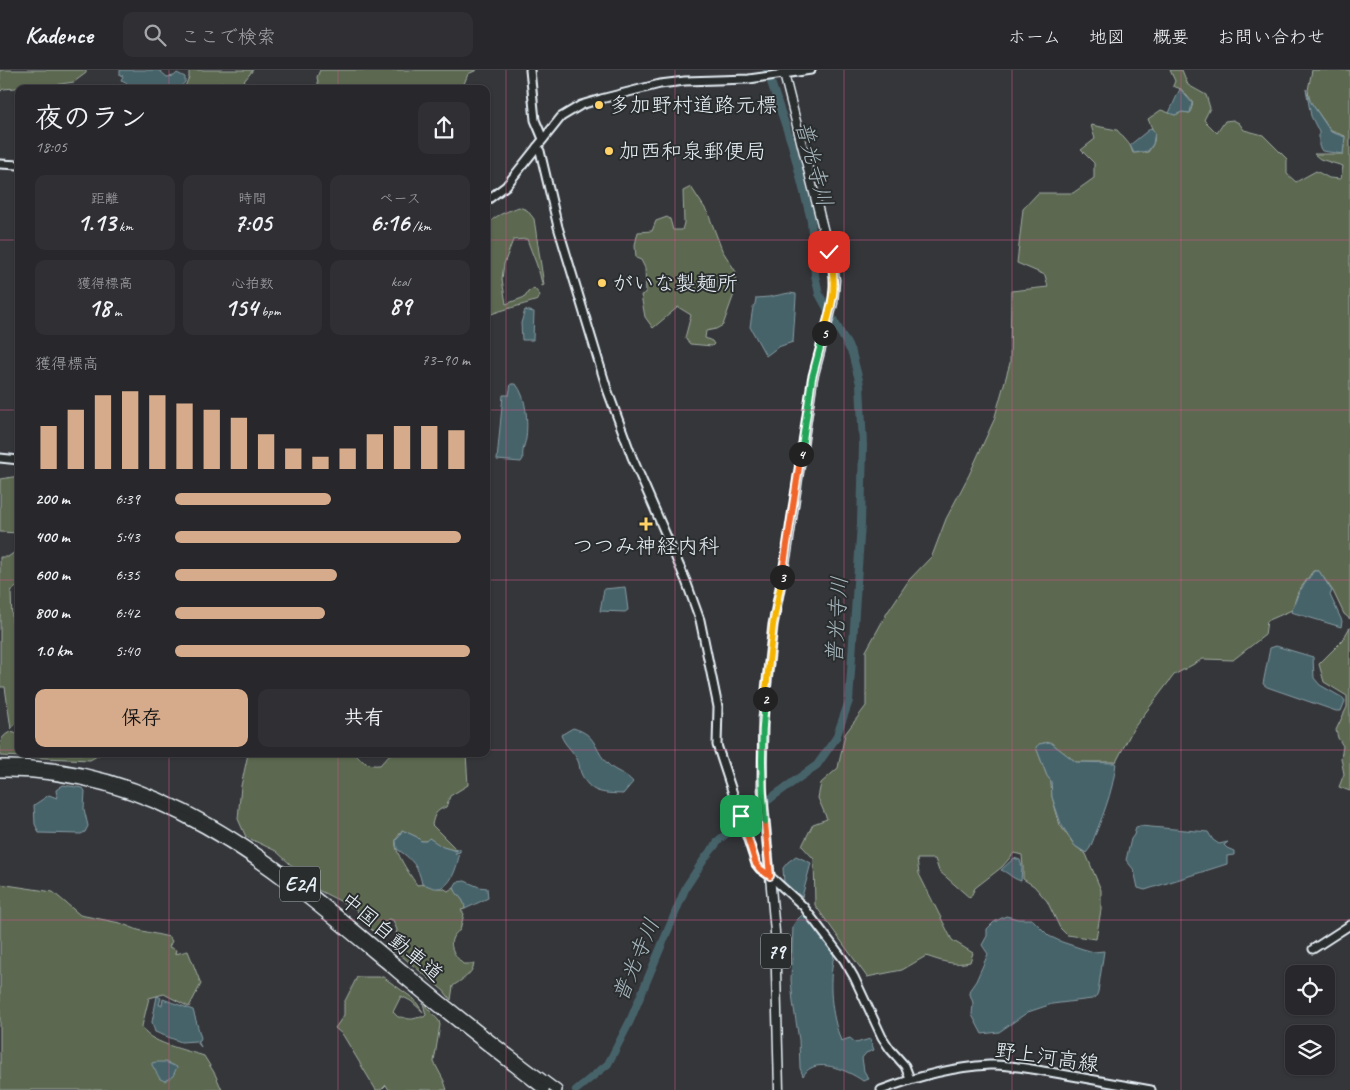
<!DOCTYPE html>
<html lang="ja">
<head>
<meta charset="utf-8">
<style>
  :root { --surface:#28282c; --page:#303034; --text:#f1f3f6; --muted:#a5a6a9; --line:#444448; --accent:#d6ab8b }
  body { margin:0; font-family:Caveat,"Klee One",sans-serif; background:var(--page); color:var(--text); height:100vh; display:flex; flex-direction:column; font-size:19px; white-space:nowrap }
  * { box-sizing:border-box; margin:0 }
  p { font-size:16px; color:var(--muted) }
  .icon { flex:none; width:28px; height:28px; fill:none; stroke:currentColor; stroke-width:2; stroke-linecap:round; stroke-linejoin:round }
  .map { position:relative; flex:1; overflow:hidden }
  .drawer { position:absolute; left:15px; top:15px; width:475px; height:672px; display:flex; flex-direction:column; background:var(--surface); border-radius:10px; box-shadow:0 1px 4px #0004,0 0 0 1px var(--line) }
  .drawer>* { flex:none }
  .tools { position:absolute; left:1285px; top:895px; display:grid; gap:10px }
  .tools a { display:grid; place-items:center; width:50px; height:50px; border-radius:10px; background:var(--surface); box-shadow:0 1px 4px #0004,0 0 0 1px var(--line); font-size:25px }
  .pin { position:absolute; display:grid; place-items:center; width:42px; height:42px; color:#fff; margin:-21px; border-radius:10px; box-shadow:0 2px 8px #0006 }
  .km { position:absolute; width:25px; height:25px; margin:-12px; border-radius:50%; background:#222; color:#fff; font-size:14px; line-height:25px; text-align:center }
  .round { display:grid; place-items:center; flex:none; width:52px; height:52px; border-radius:10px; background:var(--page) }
  .overview { display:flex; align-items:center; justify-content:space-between; height:85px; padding:0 20px }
  h1 { font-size:28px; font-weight:800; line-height:38px }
  .metrics { display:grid; grid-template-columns:repeat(3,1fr); gap:8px; height:85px; padding:5px 20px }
  .metrics div { display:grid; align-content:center; border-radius:10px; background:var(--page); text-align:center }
  .metrics b { font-size:25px; font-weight:800 }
  .metrics small { font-size:14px; font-weight:400 }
  .metrics p { font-size:14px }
  .chart { height:140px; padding:10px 20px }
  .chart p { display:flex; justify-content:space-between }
  .chart svg { width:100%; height:90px; margin-top:5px; stroke:var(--accent); stroke-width:6 }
  .button { display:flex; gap:10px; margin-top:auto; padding:10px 20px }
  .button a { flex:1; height:58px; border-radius:10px; background:var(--accent); color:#111; font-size:20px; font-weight:800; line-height:58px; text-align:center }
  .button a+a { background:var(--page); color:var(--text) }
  ul { padding:0 20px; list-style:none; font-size:16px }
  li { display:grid; grid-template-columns:80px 60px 1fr; align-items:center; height:38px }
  li i { height:12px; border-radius:6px; background:var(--accent) }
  header { display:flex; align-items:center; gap:30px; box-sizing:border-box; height:70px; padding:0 25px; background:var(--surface); border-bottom:1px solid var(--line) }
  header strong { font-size:24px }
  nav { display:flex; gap:28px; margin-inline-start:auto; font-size:18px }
  .search { width:350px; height:45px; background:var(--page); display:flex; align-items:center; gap:12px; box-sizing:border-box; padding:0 18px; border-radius:10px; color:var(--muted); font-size:19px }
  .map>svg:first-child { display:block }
  .green { fill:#5c6850; stroke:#a2aca4 }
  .water { fill:#47636b; stroke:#879ca3 }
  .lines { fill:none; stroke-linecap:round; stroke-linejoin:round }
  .river { stroke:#47636b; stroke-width:8 }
  .secondary-casing { stroke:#e8f1f8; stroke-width:11 }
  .primary-casing { stroke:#e8f1f8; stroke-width:11 }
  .highway-casing { stroke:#e8f1f8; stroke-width:12 }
  .secondary { stroke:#2a2d2e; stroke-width:7 }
  .primary { stroke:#2a2d2e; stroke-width:8 }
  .highway { stroke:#2a2d2e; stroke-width:9 }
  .split-1-casing { stroke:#fff; stroke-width:10 }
  .split-2-casing { stroke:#fff; stroke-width:10 }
  .split-3-casing { stroke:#fff; stroke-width:10 }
  .split-4-casing { stroke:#fff; stroke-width:10 }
  .split-5-casing { stroke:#fff; stroke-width:10 }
  .split-6-casing { stroke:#fff; stroke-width:10 }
  .split-1 { stroke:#f0652b; stroke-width:6 }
  .split-2 { stroke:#22a559; stroke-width:6 }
  .split-3 { stroke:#f5b400; stroke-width:6 }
  .split-4 { stroke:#f0652b; stroke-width:6 }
  .split-5 { stroke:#22a559; stroke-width:6 }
  .split-6 { stroke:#f5b400; stroke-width:6 }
  .grid { fill:none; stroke:#cd598a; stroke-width:1; stroke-opacity:0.55 }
  .poi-dot { fill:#ffd166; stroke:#2a2d2e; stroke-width:2 }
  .labels { text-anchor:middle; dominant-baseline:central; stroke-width:4; stroke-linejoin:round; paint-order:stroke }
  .shield { fill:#2a2d2e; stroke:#afb6bb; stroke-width:1 }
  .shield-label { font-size:20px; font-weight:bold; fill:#e8f1f8 }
  .poi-label { font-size:21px; fill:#e8f1f8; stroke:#2a2d2e; text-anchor:start }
  .street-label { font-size:21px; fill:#e8f1f8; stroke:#2a2d2e }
  .water-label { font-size:22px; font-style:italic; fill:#a8b8c0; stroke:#2a2d2e }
</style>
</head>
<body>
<header>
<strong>Kadence</strong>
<div class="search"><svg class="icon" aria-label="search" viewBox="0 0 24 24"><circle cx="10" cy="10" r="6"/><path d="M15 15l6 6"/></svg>ここで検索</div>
<nav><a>ホーム</a><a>地図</a><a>概要</a><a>お問い合わせ</a></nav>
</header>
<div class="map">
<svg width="1350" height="1020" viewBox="0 0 1350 1020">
  <rect width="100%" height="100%" fill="#35363a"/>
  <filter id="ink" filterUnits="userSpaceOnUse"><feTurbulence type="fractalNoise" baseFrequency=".02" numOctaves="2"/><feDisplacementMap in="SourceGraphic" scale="10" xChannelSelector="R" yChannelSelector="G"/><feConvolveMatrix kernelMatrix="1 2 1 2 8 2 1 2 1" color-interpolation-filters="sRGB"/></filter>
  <g filter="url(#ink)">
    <g class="green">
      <path d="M0 0H86V3L74 12 54 15 3 19 0 22Z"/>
      <path d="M189 0H253L241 15 220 12 216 19H184L189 7Z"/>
      <path d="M320 0H477L468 4 464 14 458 19H319L317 7Z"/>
      <path d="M1170 0H1182L1188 15 1206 25 1210 38 1204 50 1217 63 1225 51 1233 50 1239 53 1244 60 1263 65 1287 89V104L1296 112 1316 101 1329 108 1341 109 1343 96 1320 89 1314 84H1343L1345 66 1331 61 1310 31 1308 20 1312 0H1350V549L1344 544 1333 521 1319 501H1313L1298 522 1292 540 1267 551 1265 565 1233 590 1203 589 1174 605 1133 659 1116 692H1076L1050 672 1039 674 1036 677 1047 706 1051 711 1052 727 1060 755 1075 776 1086 784 1101 820V840L1096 869 1067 865 1060 858 1047 831 1034 816 1023 809V797L1022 785 1014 783 1002 797 975 818 970 828 939 801 935 789H917L919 804 952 870 973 883 970 892C954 896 941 891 926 886L902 900 867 907 815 835 814 789 802 776 813 754 827 749 818 728 821 713 838 698 845 664 866 636V581L887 543 909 510 932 486 946 449 969 405 994 350 1010 293 1011 221 1048 217 1045 205 1017 193 1023 139 1038 123H1073L1094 108V93L1081 80 1095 69 1091 55 1117 60 1130 75 1133 83 1148 82C1159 68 1154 64 1148 49L1161 40 1175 45 1182 42 1190 43 1193 33 1181 19 1173 16 1175 11Z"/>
      <path d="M691 117 708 143 722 180 736 202 734 224 723 255 716 259 706 261 705 268 712 271 714 274 712 276 690 274 685 268 691 245 678 237 653 258 645 247 641 225 646 223 645 198 641 190 636 188 635 175 638 162 652 161 656 151 667 147 670 149 673 160H682L684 153 683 121Z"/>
      <path d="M519 137 527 140 534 149 544 215 542 216C541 202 532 184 527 169L513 170 504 194 502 209 506 234 525 227 528 222 534 218 540 225 538 230C520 236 503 239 486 246V147L491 151C498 144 509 141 519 137Z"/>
      <path d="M19 406V463L0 462V409Z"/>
      <path d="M19 479V515L11 521 12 552 19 585V649L11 659 5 617H0V487H8Z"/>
      <path d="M1350 557V721L1339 717 1344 704 1341 688 1343 676 1338 668 1336 660 1347 637V626L1324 612 1319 594 1342 571Z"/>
      <path d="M10 662 19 664V684H101L90 690 0 686C0 672 0 667 10 662Z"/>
      <path d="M248 684H355C363 692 368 696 380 695L390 684H466L468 715 450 726 446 737C436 740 434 745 432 755L458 781 442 777 429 768 426 771H421L417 767 402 760C401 763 397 767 396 770 393 781 411 806 417 815 427 813 433 819 443 818L448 821 454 817C456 826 465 828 465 839L461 840 464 844 460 860C445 870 452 883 463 894H474C472 905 461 910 453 916L451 930 444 921 392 878 397 860 393 850 388 849 379 863H375L364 852 356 839 318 820 276 781 246 767 238 749 241 716Z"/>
      <path d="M0 814 53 822 80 845 120 853 138 860 169 867 172 871 169 877 176 880 175 884 188 881 201 914 189 937 164 924 149 928 142 956C144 972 190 981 204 986L215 1004 222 1020H0Z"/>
      <path d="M357 907H383L414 929 423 942 411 931 401 926 393 942 398 947C403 947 405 948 409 949 414 950 419 946 424 947L426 945 423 933 439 951 440 955 434 992 444 1011 447 1020H389L386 1015 381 1020H376L343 965 335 958 344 945V933Z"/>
    </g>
    <g class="water">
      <path d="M120 0H156L160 1 167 7 174 6 177 3 185 7V12L179 19H127L126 12 121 10 123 6 120 5Z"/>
      <path d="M1180 19 1192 33 1190 43 1182 42 1175 45 1169 43Z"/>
      <path d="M1306 19 1310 31 1331 62 1345 67 1343 84 1322 81 1319 76V62L1311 46Z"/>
      <path d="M1151 58 1155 62 1153 74 1148 81 1134 83 1130 75Z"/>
      <path d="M789 223 796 224V227L793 272 778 277 766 286 750 257 753 237 755 234 756 228 769 227Z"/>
      <path d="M525 240 534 242 533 270H522L521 253Z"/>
      <path d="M511 314H516C527 328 528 352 526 369 524 376 522 382 523 389L521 392 497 390 503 325H509Z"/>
      <path d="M1314 501H1319L1332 521 1330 525 1342 551 1341 557 1291 542 1299 522Z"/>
      <path d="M625 517 628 540 625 542 600 541 604 519Z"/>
      <path d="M1276 576 1313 587 1314 608 1320 615 1343 628 1345 631 1341 641H1336L1267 617 1263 614 1270 578Z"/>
      <path d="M573 658C598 665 593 679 608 694 615 702 626 703 633 712L623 724C602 723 590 724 581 703 579 699 580 695 578 691 574 681 564 675 561 665Z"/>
      <path d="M1050 672 1076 692 1116 693C1113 723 1101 750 1090 778L1086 783 1075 776 1061 754 1052 727 1051 711 1047 706 1036 677 1039 674Z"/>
      <path d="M63 715 83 718 85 721 84 739 88 756 85 762 81 764 39 763 35 754 34 735 49 725 57 728 56 720Z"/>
      <path d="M1140 756 1208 762 1213 770 1219 774 1228 772 1224 775 1227 778 1234 781V785L1227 786V794L1145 820 1138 818 1134 800 1126 790 1131 769 1134 765 1136 757Z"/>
      <path d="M402 760 417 767 421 771H426L429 768 443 777 457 781V778L460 779V782L455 783 459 786C457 796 451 818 438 818 433 819 428 815 422 814 419 797 411 788 397 779L396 770 400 766Z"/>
      <path d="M796 786 811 793 802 827 784 813 783 798 788 792Z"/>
      <path d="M1014 788 1020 790 1022 797 1021 811C1011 808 1009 803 1001 800Z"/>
      <path d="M465 811 479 817 487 818 488 828 465 839C465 828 456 826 454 817L457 812Z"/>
      <path d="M804 843 812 854 816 856 821 867 834 885C828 915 831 943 841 971L850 968 856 973 870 969 874 980 866 983 862 988 864 1001 869 1009 863 1011C852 1003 825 990 811 998 808 999 805 1003 803 1006L800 998 799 970 793 932 791 910 793 856 796 851Z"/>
      <path d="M1006 846 1018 849H1032L1049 866 1062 872 1083 879 1094 882 1104 881 1098 922 1096 927 1092 929 1052 934 1028 942 999 962 982 964 972 945 973 933 969 921 976 911 988 884 982 875 987 866V859L994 852Z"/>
      <path d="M157 926 161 928 159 935H162L163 929 193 940 201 968 200 970 198 971 201 977 196 971 181 972 155 962 152 952Z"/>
      <path d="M156 992H165L177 997 173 1006 165 1011 160 1009 152 995V993Z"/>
    </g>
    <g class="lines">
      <path class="river" d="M576 1020 608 994 630 951 686 817 705 788 720 769 775 725 817 695 836 668 849 631 861 453 863 375 860 314 852 283 819 224 815 205 811 150 792 75 767 0"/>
      <defs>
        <g id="secondary">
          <path d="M530 0 535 50 543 69"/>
          <path d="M537 77 540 81 558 157 607 319 632 387 686 511 700 550 718 637 717 675 756 794 760 799 770 806 803 836 844 890 854 907 882 967 890 979 905 996 910 1009"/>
          <path d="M0 94 19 95"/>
          <path d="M486 131 506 116 561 47 581 35 601 29 660 14 685 11 749 9 811 0"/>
          <path d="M0 388 19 390"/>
          <path d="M1313 879 1350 855"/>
          <path d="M881 1020C915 1007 953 997 989 995 1009 994 1030 999 1050 1002 1083 1008 1117 1014 1151 1020"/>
        </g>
        <path id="primary" d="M779 1020 775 862 762 717 763 649 773 555 787 482 813 308 833 233 835 210 833 198 783 0"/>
        <g id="highway">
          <path d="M0 695C166 692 286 801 405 901 454 942 505 982 557 1020"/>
          <path d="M0 702C160 699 275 801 390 897 440 940 492 980 544 1020"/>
        </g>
      </defs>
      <use href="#secondary" class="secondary-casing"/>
      <use href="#primary" class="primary-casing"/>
      <use href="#highway" class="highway-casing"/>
      <use href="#secondary" class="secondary"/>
      <use href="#primary" class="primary"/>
      <use href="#highway" class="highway"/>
    </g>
  </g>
  <g class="lines" filter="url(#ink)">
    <defs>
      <path id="split-1" d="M741 746 756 794 760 799 770 806 765 752"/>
      <path id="split-2" d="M765 752C761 711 761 670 765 629"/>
      <path id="split-3" d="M765 629 773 555 782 507"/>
      <path id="split-4" d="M782 507 801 384"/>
      <path id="split-5" d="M801 384 812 308 824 263"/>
      <path id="split-6" d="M824 263C833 230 838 217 829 182"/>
    </defs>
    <use href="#split-1" class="split-1-casing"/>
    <use href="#split-2" class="split-2-casing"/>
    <use href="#split-3" class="split-3-casing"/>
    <use href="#split-4" class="split-4-casing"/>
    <use href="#split-5" class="split-5-casing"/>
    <use href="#split-6" class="split-6-casing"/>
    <use href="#split-1" class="split-1"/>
    <use href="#split-2" class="split-2"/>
    <use href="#split-3" class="split-3"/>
    <use href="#split-4" class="split-4"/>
    <use href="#split-5" class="split-5"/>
    <use href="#split-6" class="split-6"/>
  </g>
  <path class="grid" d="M169 0V19M338 0V19M506 0V1020M675 0V1020M844 0V1020M1012 0V1020M1181 0V1020M0 170H19M486 170H1350M0 340H19M486 340H1350M0 510H19M486 510H1350M0 680H19M486 680H1350M169 684V1020M338 684V1020M0 850H1350"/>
  <g class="poi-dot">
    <circle cx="599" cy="35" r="5"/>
    <circle cx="609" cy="81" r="5"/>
    <circle cx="602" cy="213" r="5"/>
    <path d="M643.5 446.5h5v5h5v5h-5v5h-5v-5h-5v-5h5z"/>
  </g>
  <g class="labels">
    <g class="shield">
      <rect x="280" y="796.5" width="40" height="35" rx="4"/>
      <rect x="761" y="863.5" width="30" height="35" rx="4"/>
    </g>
    <g class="shield-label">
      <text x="300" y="814">E2A</text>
      <text x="776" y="881">79</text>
    </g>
    <g class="poi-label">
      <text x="609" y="35">多加野村道路元標</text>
      <text x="619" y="81">加西和泉郵便局</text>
      <text x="612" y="213">がいな製麺所</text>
      <text x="646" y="476" text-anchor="middle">つつみ神経内科</text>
    </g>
    <g class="street-label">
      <text transform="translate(392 867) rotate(40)">中国自動車道</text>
      <text transform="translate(1047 987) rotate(8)">野上河高線</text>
    </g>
    <g class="water-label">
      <text transform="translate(814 94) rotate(75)">普光寺川</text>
      <text transform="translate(837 550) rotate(-86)">普光寺川</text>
      <text transform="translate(636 890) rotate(-67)">普光寺川</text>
    </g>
  </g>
</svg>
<div class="tools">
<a><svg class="icon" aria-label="locate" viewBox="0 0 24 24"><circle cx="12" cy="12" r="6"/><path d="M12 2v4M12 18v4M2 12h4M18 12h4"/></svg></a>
<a><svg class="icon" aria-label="layers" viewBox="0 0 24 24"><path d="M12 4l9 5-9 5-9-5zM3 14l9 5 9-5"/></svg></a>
</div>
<div class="pin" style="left:741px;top:746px;background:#1e9e55"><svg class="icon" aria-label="arrive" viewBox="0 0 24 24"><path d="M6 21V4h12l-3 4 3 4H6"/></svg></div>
<div class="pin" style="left:829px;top:182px;background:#d93025"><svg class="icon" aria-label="check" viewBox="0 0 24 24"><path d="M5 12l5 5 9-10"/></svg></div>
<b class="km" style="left:765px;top:629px">2</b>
<b class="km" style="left:782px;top:507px">3</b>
<b class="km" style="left:801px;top:384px">4</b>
<b class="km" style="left:824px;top:263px">5</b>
<section class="drawer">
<div class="overview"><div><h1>夜のラン</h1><p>18:05</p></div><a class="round"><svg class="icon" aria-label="share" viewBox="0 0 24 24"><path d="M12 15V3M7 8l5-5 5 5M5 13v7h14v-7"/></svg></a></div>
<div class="metrics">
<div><p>距離</p><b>1.13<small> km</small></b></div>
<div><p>時間</p><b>7:05</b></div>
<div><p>ペース</p><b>6:16<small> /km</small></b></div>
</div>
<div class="metrics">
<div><p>獲得標高</p><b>18<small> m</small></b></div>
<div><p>心拍数</p><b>154<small> bpm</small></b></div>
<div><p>kcal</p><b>89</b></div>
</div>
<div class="chart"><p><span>獲得標高</span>73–90 m</p>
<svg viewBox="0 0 160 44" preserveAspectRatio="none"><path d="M5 44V23M15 44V15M25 44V8M35 44V6M45 44V8M55 44V12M65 44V15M75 44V19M85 44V27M95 44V34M105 44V38M115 44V34M125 44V27M135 44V23M145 44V23M155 44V25"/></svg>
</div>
<ul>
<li><b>200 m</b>6:39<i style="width:53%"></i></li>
<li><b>400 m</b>5:43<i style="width:97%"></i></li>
<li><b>600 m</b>6:35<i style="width:55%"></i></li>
<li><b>800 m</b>6:42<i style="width:51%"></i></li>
<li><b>1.0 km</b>5:40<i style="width:100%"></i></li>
</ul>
<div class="button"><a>保存</a><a>共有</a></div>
</section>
</div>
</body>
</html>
